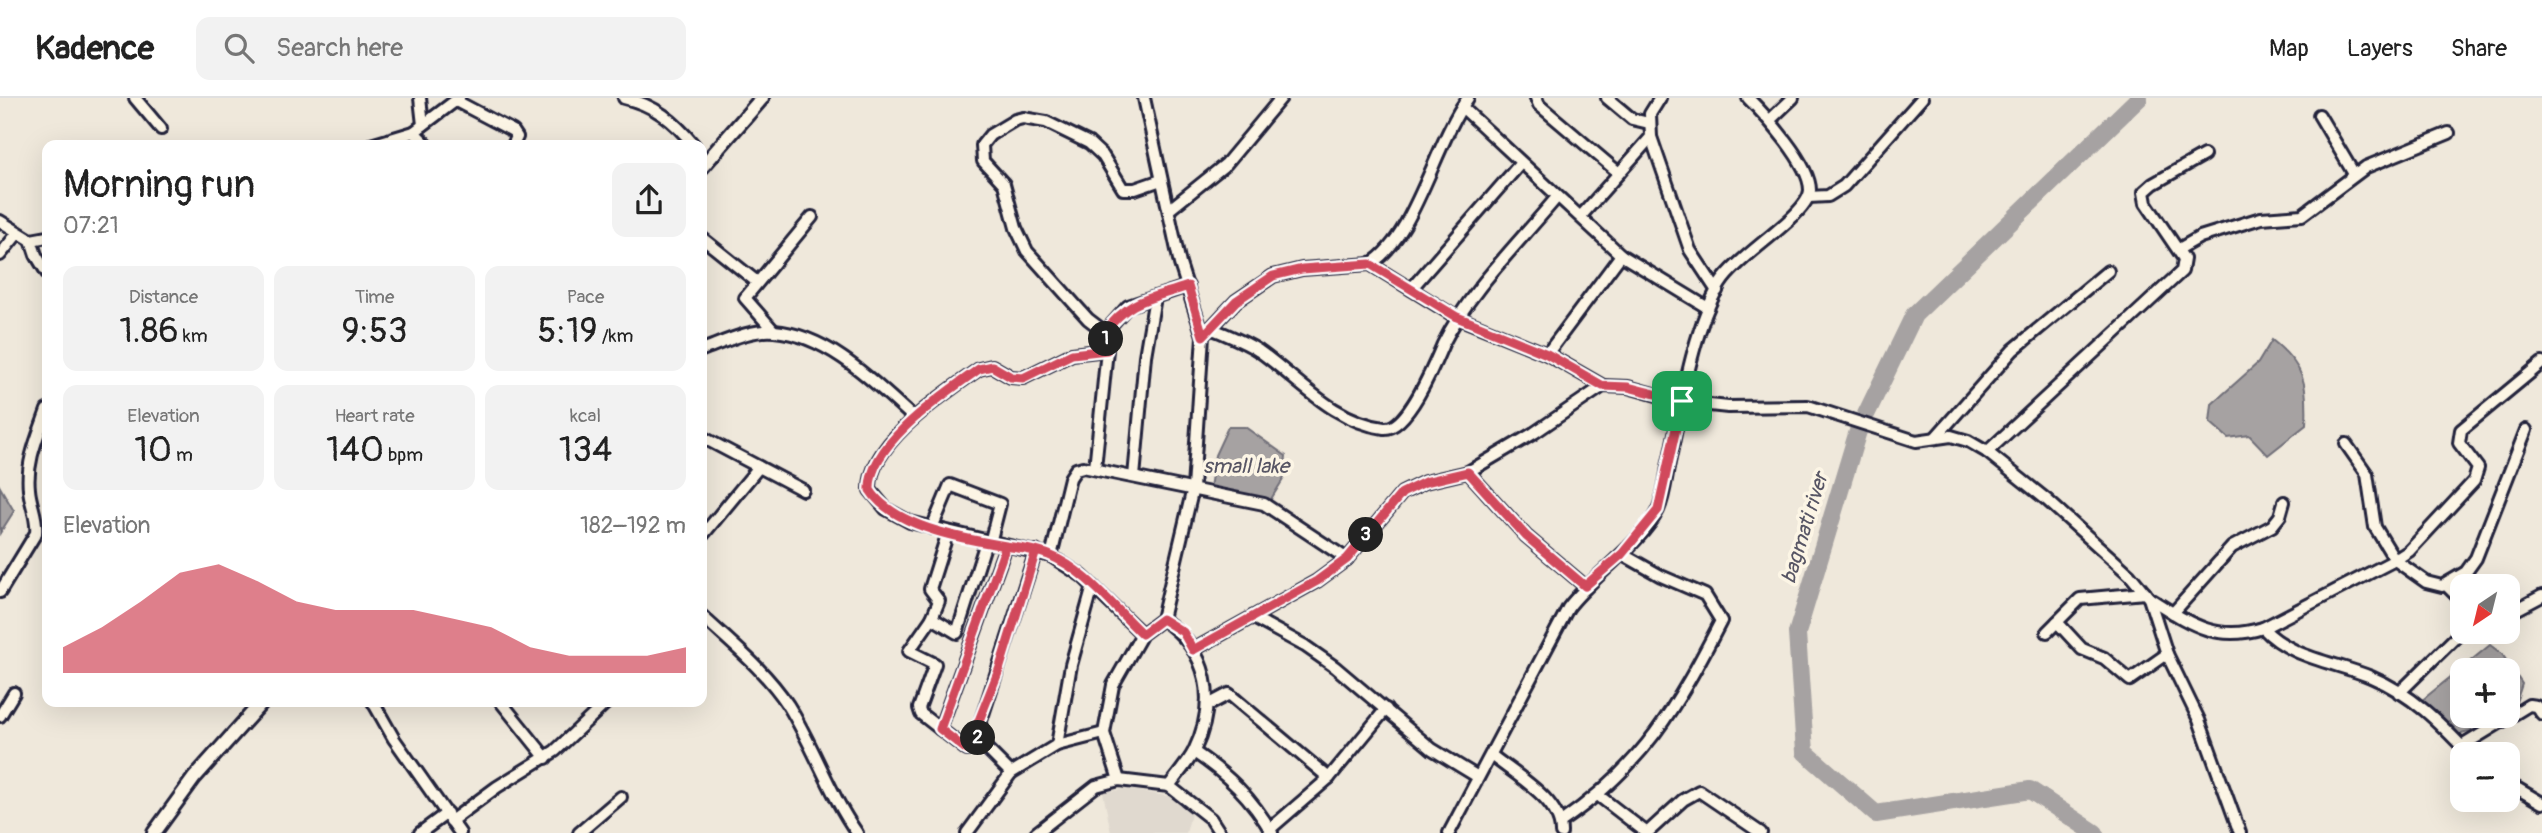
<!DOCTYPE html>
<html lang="en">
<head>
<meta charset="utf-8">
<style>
  :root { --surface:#fff; --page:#f2f2f2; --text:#222; --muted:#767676; --line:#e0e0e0; --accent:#d1495b }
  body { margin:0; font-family:Pangolin,sans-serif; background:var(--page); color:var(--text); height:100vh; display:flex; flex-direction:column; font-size:26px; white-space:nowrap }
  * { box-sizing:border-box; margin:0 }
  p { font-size:23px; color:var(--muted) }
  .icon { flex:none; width:38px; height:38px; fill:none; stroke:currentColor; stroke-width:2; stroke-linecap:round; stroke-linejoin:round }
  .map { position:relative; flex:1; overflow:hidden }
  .sheet { position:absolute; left:42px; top:42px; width:665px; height:567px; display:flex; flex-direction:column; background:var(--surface); border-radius:14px; box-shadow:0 7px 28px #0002 }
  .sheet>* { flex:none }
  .needle { width:46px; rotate:215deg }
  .fabs { position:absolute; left:2450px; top:476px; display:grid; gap:14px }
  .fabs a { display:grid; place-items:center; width:70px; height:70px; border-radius:14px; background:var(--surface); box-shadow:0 7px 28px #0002; font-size:35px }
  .pin { position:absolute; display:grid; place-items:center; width:60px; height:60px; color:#fff; margin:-30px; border-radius:14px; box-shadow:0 4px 10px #0006 }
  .km { position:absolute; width:35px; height:35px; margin:-18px; border-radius:50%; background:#222; color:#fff; font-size:19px; line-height:35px; text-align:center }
  .round { display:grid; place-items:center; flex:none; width:74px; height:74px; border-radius:14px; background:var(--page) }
  .head { display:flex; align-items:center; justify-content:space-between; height:119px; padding:0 21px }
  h1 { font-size:38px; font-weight:600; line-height:52px }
  .stats { display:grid; grid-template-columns:repeat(3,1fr); gap:10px; height:119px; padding:7px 21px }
  .stats div { display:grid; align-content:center; border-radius:14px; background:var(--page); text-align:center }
  .stats b { font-size:35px; font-weight:600 }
  .stats small { font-size:19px; font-weight:400 }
  .stats p { font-size:19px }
  .chart { height:196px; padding:14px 21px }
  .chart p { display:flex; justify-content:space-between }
  .chart svg { width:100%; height:126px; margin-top:7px; fill:var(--accent); opacity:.7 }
  header { display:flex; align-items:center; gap:42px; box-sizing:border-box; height:98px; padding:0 35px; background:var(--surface); border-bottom:2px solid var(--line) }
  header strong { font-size:33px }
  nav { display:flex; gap:38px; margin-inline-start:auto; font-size:24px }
  .search { width:490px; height:63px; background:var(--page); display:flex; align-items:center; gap:18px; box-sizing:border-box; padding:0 24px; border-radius:14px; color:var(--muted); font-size:26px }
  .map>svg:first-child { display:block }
  .built { fill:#e0d9cf }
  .water { fill:#a6a2a2; stroke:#716f79; stroke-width:2 }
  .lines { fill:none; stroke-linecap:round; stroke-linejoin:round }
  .river { stroke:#a6a2a2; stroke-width:18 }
  .minor-casing { stroke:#22223b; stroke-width:16 }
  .major-casing { stroke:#22223b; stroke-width:18 }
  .minor { stroke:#fcf5e5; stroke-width:10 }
  .major { stroke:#fcf5e5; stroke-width:12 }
  .route-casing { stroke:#fff; stroke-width:14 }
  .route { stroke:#d1495b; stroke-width:9 }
  .labels { text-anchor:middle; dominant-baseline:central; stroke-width:7; stroke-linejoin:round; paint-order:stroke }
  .water-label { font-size:21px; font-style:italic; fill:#575564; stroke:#fcf5e5 }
</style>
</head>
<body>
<header>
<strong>Kadence</strong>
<div class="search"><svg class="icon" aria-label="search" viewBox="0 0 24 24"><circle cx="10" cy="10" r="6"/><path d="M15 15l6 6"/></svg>Search here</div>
<nav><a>Map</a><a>Layers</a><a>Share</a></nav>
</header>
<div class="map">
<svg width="2542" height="735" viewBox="0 0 2542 735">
  <rect width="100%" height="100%" fill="#efe8db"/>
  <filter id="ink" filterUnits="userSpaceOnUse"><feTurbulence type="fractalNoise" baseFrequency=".0143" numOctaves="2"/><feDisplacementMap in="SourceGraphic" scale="14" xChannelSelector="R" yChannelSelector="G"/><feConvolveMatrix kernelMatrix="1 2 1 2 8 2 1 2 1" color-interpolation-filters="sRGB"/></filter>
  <g filter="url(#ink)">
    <path class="built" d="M1125 691 1173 699 1192 712 1186 735H1111L1103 694Z"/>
    <g class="water">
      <path d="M2272 242C2305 268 2308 287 2306 327L2268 357 2249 337 2228 340 2210 324 2212 306 2258 265Z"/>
      <path d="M1228 329H1245L1286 358 1284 380 1271 401 1252 403 1210 390 1215 357Z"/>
      <path d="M0 389 14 413 0 435Z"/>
      <path d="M2490 547 2502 556 2522 586 2514 610 2508 614V572H2462V618H2501L2483 630 2458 637 2421 603Z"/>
    </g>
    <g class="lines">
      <path class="river" d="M2095 735 2030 692 1876 716 1805 654 1797 535 1858 333 1914 217 2139 0"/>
      <defs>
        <g id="minor">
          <path d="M135 0 161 31"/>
          <path d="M420 0 423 27"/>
          <path d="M624 0C655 7 674 23 694 47"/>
          <path d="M1536 0 1539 7 1619 75"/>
          <path d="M1607 0 1632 21 1649 25"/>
          <path d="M1660 0 1650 16 1651 39 1690 152 1717 193"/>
          <path d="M456 3 513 33 517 39 513 47"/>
          <path d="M1462 9 1621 157 1708 210"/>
          <path d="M2319 17 2354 76"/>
          <path d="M1770 22 1793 0"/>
          <path d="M414 34 427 47"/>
          <path d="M371 47 414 34 459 0"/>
          <path d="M1809 99 1828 98 1844 88 1922 0"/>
          <path d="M1170 111 1226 66 1281 0"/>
          <path d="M1581 118 1651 39"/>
          <path d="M0 123 31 142 47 139"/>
          <path d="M702 140 757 184"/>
          <path d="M31 142 36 157 47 175"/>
          <path d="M2179 151 2200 139 2261 120 2302 117 2366 69 2449 35"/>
          <path d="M0 157 17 136"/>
          <path d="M1370 166C1415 140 1435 44 1468 0"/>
          <path d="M1411 191 1520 66"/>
          <path d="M1211 230C1226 237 1244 243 1259 253 1299 281 1332 323 1384 330 1407 333 1435 265 1443 246 1470 192 1518 146 1557 99"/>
          <path d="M773 232 745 200 812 119"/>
          <path d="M1105 234 1128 208 1188 188"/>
          <path d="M1207 234 1236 203 1273 178 1302 171 1370 166 1456 219 1547 256 1603 288"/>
          <path d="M702 252C724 244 750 231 774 233 829 237 876 286 914 320"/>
          <path d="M1107 252 1072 256 1023 280 1011 279 992 268 979 271C944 296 868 345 870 392L886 411 910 424 1051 458 1082 478 1142 536"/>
          <path d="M1547 256 1621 157"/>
          <path d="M702 339 803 392"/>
          <path d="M1935 340 2013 252 2108 173"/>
          <path d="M2346 346 2367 376 2375 429 2395 462 2426 484 2442 488 2466 474 2476 460 2526 332"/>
          <path d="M1987 354 2182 173 2184 161 2146 105 2144 94 2153 86 2204 57"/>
          <path d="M1095 370 1107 252 1105 234 1088 221 1027 153 1016 130 1004 86 983 63 982 47 990 37 1015 22 1023 20 1046 24 1089 45 1103 58 1123 91H1135L1161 82"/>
          <path d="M1468 374 1526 438 1585 488"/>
          <path d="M1134 379 1145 258 1155 199"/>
          <path d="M932 430 950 387 1000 406 990 445"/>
          <path d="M948 434 930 491 939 503 932 520 957 535 986 444"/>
          <path d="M702 438 759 369"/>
          <path d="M1051 458 1070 380 1076 371 1083 369 1264 406 1347 461"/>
          <path d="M2446 487 2462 503"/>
          <path d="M0 494 36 435C38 420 30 406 29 391 26 363 38 338 47 312"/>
          <path d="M2149 500C2189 525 2215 545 2263 530L2395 462 2409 453 2474 383 2478 370 2459 345 2461 332 2542 265"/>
          <path d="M2173 515 2232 449 2272 428 2280 418 2284 404"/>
          <path d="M2508 516 2542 498"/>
          <path d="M702 518C732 546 765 572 788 607 814 649 829 695 857 735"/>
          <path d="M1252 519 1305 548 1335 569 1432 651 1478 679"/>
          <path d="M932 520 909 553 935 566 919 610 921 616 967 652 979 642"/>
          <path d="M1162 521C1209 552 1218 603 1194 653 1188 665 1177 677 1169 688"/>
          <path d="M2057 524 2082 551 2104 560 2130 582 2167 556"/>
          <path d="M2263 530C2290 560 2335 564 2371 579 2412 596 2440 625 2469 656"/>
          <path d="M2047 534 2080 501 2145 495"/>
          <path d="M1193 552 1317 483 1347 461 1402 395 1425 384 1468 374 1534 335 1603 288 1628 289 1682 304 1728 309 1808 308 1916 343 1951 338 1968 343 1987 354 2047 402 2130 477 2149 500 2167 556 2199 622 2240 735"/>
          <path d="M2399 595 2462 533"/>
          <path d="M373 604 394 641 460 735"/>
          <path d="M501 604 546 660"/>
          <path d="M1210 606 1229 596 1329 680 1386 611"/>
          <path d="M0 618 14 595"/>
          <path d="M940 631 1006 448"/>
          <path d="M1057 647 1071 567 1093 488"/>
          <path d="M2462 648 2529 607 2536 608 2542 616"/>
          <path d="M1194 654C1227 676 1252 700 1272 735"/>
          <path d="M1491 657C1514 676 1562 702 1561 735"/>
          <path d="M1011 675 985 649 977 635 1036 453"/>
          <path d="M1119 682 1104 635 1113 587 1142 536 1162 521 1193 390 1203 238 1180 166 1144 0"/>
          <path d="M2508 685 2542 705"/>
          <path d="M1599 698 1647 735"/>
          <path d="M451 723 497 689 555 653 607 604"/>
          <path d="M1561 724C1644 667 1676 610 1721 523L1705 497 1661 478 1622 456"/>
          <path d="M1270 731 1329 680"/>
          <path d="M420 735 447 715"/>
          <path d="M579 735 621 699"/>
          <path d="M967 735 1011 675 1057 647 1104 635"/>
          <path d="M1036 735 1096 688 1119 682 1169 688 1211 721 1220 735"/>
          <path d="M1449 735 1568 510C1592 478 1642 445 1658 412 1665 397 1666 376 1670 360 1682 305 1692 234 1720 186 1738 157 1809 117 1810 92 1810 66 1766 18 1748 0"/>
          <path d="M1647 735 1683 702 1699 693 1761 735"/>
        </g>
        <g id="major">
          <path d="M702 69 762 0"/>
          <path d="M154 735 194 680 262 604"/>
        </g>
      </defs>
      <use href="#minor" class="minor-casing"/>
      <use href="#major" class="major-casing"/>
      <use href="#minor" class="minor"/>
      <use href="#major" class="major"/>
    </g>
  </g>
  <g class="lines" filter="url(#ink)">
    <defs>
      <path id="route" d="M1682 303 1628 289 1603 288 1547 256 1457 219 1370 166 1302 171 1273 178 1236 203 1203 238 1188 188C1151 201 1130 200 1105 234L1107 252 1072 256 1023 280 1011 279 992 268 979 271C944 296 868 346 870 392 897 435 989 445 1036 453L999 572 978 625 979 642 967 652 940 631 1006 448C1020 450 1036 452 1049 457 1086 472 1114 510 1142 536L1162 521 1183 534 1193 552 1317 483 1347 461 1402 395 1425 384 1468 374 1526 438 1585 488 1622 456 1658 412 1682 303"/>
    </defs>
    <use href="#route" class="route-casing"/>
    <use href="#route" class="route"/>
  </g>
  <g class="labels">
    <g class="water-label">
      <text x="1246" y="368">small lake</text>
      <text transform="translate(1805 430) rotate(-73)">bagmati river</text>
    </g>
  </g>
</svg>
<div class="fabs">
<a><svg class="needle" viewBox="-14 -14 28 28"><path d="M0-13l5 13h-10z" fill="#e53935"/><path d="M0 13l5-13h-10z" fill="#767676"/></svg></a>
<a>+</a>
<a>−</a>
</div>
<div class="pin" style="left:1682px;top:303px;background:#1e9e55"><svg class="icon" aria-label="arrive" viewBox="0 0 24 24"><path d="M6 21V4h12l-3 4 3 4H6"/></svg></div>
<b class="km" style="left:1106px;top:241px">1</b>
<b class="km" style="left:978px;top:640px">2</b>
<b class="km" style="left:1366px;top:437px">3</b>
<section class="sheet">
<div class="head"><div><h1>Morning run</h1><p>07:21</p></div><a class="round"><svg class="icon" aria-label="share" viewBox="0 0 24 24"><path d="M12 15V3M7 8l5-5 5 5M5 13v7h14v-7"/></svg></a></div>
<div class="stats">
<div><p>Distance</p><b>1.86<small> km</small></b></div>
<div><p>Time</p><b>9:53</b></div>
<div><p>Pace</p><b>5:19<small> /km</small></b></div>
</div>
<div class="stats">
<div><p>Elevation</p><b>10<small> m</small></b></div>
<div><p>Heart rate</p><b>140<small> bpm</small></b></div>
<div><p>kcal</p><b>134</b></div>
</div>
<div class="chart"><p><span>Elevation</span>182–192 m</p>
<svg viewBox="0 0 160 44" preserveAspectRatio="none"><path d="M0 44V35L10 28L20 19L30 9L40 6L50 12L60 19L70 22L80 22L90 22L100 25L110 28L120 35L130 38L140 38L150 38L160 35V44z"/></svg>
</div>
</section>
</div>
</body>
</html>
